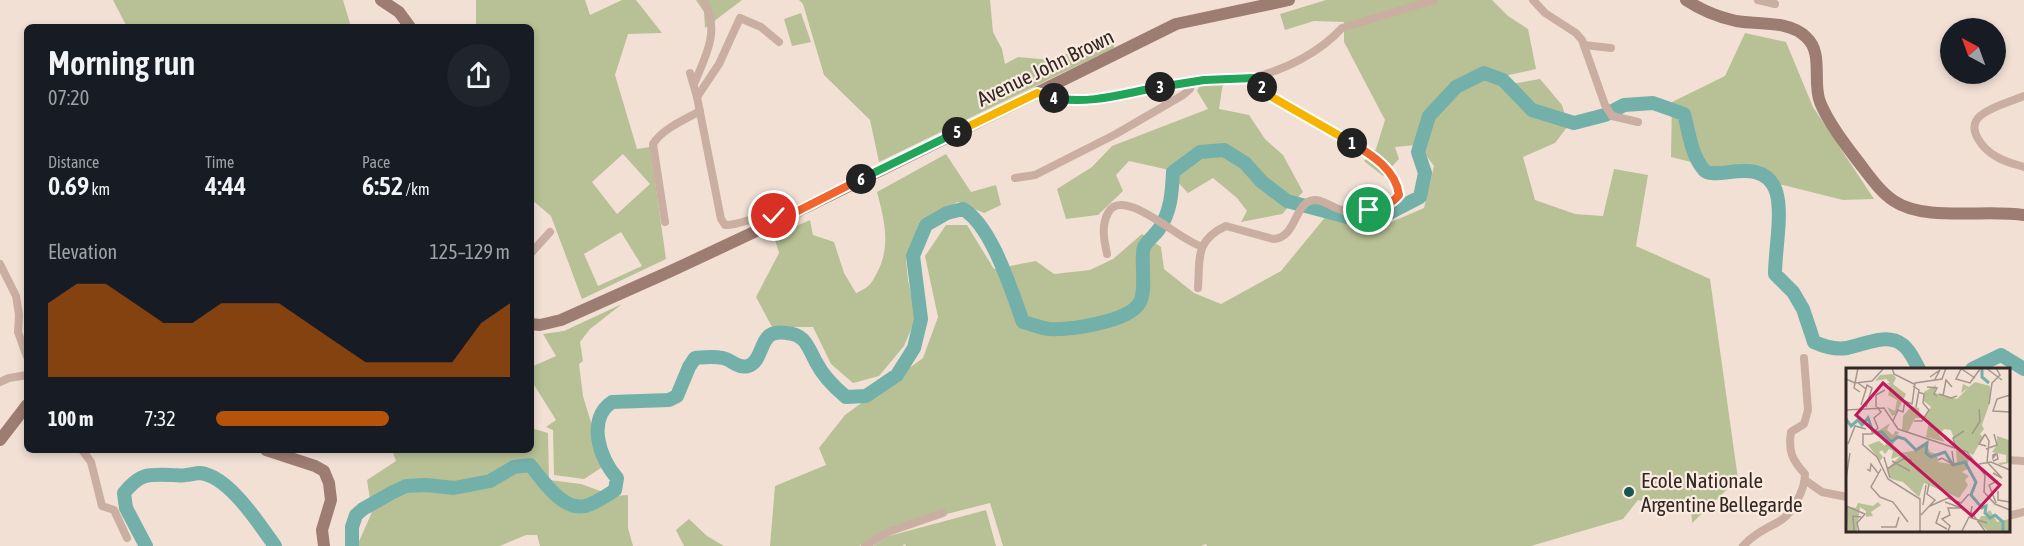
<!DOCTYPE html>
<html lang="en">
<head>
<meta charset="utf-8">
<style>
  :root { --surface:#171b24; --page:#20242c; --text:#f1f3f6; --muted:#9ea1a6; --accent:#b45309 }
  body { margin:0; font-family:"Asap Condensed",sans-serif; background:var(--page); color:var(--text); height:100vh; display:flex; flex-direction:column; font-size:22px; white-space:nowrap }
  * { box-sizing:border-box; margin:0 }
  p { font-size:20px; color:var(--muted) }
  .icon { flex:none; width:33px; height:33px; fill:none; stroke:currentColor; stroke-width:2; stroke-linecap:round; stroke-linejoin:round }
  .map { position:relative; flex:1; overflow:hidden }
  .side { position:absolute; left:24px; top:24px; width:510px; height:429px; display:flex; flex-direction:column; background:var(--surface); border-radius:9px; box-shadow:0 3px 9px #0003 }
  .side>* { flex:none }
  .needle { width:39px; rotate:319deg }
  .fabs { position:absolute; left:1940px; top:18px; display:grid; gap:12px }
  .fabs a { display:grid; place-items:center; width:66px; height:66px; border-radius:50%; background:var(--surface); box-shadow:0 3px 9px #0003; font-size:30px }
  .pin { position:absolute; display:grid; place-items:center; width:51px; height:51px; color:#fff; margin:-26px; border:3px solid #fff; border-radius:50%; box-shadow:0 2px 6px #0007 }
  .km { position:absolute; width:30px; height:30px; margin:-15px; border-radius:50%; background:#222; color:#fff; font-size:16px; line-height:30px; text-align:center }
  .round { display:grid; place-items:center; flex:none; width:63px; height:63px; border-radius:32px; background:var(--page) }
  .summary { display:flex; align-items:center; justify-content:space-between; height:102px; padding:0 24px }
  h1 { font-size:33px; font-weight:600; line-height:45px }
  .stats { display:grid; grid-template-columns:repeat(3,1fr); gap:9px; height:102px; padding:6px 24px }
  .stats div { display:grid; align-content:center }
  .stats b { font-size:26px; font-weight:600 }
  .stats small { font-size:16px; font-weight:400 }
  .stats p { font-size:16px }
  .chart { height:168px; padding:12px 24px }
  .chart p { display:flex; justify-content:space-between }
  .chart svg { width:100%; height:108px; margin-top:6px; fill:var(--accent); opacity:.7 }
  ul { padding:0 24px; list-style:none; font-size:20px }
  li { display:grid; grid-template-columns:96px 72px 1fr; align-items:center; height:45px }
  li i { height:15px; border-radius:8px; background:var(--accent) }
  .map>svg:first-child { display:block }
  .green { fill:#b8c195; fill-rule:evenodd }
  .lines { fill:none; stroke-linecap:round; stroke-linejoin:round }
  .river { stroke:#73b0aa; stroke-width:14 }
  .street { stroke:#caaea1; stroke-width:8 }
  .secondary { stroke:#9d7c72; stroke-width:12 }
  .split-1-casing { stroke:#fff; stroke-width:12 }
  .split-2-casing { stroke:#fff; stroke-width:12 }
  .split-3-casing { stroke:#fff; stroke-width:12 }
  .split-4-casing { stroke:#fff; stroke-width:12 }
  .split-5-casing { stroke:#fff; stroke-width:12 }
  .split-6-casing { stroke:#fff; stroke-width:12 }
  .split-7-casing { stroke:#fff; stroke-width:12 }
  .split-1 { stroke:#f0652b; stroke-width:8 }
  .split-2 { stroke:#f5b400; stroke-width:8 }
  .split-3 { stroke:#22a559; stroke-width:8 }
  .split-4 { stroke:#22a559; stroke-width:8 }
  .split-5 { stroke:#f5b400; stroke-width:8 }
  .split-6 { stroke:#22a559; stroke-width:8 }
  .split-7 { stroke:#f0652b; stroke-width:8 }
  .poi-dot { fill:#185652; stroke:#faebe1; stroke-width:2 }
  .labels { text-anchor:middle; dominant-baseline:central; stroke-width:4.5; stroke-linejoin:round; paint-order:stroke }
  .street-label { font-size:21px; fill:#332724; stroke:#faebe1 }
  .poi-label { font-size:21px; fill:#332724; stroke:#faebe1; text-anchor:start }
  .inset-river { fill:none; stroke:#73b0aa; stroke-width:3 }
  .inset-road { fill:none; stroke:#a6968e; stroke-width:1.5 }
  .view { fill:#c2185b; fill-opacity:0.15; stroke:#c2185b; stroke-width:3 }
  .inset-edge { fill:none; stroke:#332724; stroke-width:3 }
</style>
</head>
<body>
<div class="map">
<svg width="2024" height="546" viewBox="0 0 2024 546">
  <rect width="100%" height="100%" fill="#f2e0d5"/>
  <g class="green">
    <path d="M113 0H343L351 27H127Z"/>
    <path d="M476 0H585L590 15 622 0H636L662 33 628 34 615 75 637 149 650 147 666 259 582 299 551 216 531 199V27H476ZM623 154 650 184 617 214 592 182ZM621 232 642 266 598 286 584 254Z"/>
    <path d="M696 0H742L705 28 704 12Z"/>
    <path d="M799 0H990L993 32 1002 49 1005 64 1018 57 1051 60 1112 36 1114 48 879 162 870 120 824 75 803 4Z"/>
    <path d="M1326 0H1492L1508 16 1528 29 1536 69 1504 76 1486 69 1454 86 1424 118 1416 145 1395 147 1399 159 1383 176 1364 161 1376 149 1385 120 1344 42V22L1314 21 1285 30 1280 14Z"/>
    <path d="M801 13 811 42 792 46 784 19Z"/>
    <path d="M1745 33 1786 42 1813 107 1874 199 1843 200 1671 157 1672 102 1725 76Z"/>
    <path d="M1484 77 1506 85 1540 79 1562 105 1568 126 1555 143 1523 157 1535 200 1575 214 1603 216 1614 169 1648 175 1636 246 1710 279 1738 479 1692 523 1691 501 1667 507 1638 500 1623 519 1531 546H1207L1206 544 1201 546H1003L990 503 884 530 859 546H770L775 486 826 465 819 448 845 415 923 358 938 317 925 256 946 225H967L994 269 1036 261 1054 274 1090 270 1113 259 1142 234 1161 247 1164 269 1194 293 1221 304 1281 271 1327 215 1375 229 1424 208 1434 166 1422 150 1432 117 1459 90Z"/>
    <path d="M1223 83 1219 109 1249 115 1265 139 1283 155 1303 192 1282 214 1241 222 1247 211 1237 198 1213 178 1188 193 1165 169 1129 161 1116 175 1123 191 1098 215 1066 219 1057 189 1092 167 1112 146 1208 109 1197 91 1200 85Z"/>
    <path d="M946 154 971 192 996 185 1001 205 984 213 958 202 920 221 906 259 908 280 916 318 904 346 879 376 853 383 831 364 813 327H772L756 297 779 253 774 236 810 220 813 235 834 242 844 273 856 293C870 287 871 284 878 271 891 244 884 219 877 192Z"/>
    <path d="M622 304 590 329 580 342 583 361 579 364 583 396 604 466 584 479 554 475 553 430 546 427 556 420 531 380V367L556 356 543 334 564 331Z"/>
    <path d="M531 428 548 433 549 480 581 484 614 496 628 495V528L633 546H540L537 535H526L500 546H357L372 512 367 480 396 461 392 450H531Z"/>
    <path d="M986 510 996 546H906L905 544 902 546H873L889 536Z"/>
    <path d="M689 519 707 536 724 546H684L676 530Z"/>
  </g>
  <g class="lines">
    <g class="river">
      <path d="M1972 369 2001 355 2024 369"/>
      <path d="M146 546 126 508 124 493C140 473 148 474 172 475 177 475 182 476 186 475 190 475 195 473 200 473 229 476 259 524 275 546"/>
      <path d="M352 546V527L356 515 363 509 393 492 406 486 426 485 454 488 490 481 514 467 530 465C543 480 562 511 585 506 596 503 606 496 615 490L617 478C600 460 586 419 612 402L669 400 677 396 689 367 695 358C705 357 713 356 723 358 732 360 738 369 748 366 762 362 760 339 772 334 777 332 781 332 786 333 806 334 808 348 816 362 823 376 834 387 846 397L866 396 897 375 914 348 921 319 913 256 926 225 947 213 963 209C992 226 1011 290 1023 322 1031 324 1041 328 1049 329 1070 330 1130 322 1140 302 1147 289 1140 257 1144 247 1147 241 1155 235 1159 229 1171 212 1172 192 1173 172L1200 152 1224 150 1245 163 1262 182 1287 201 1351 218 1391 212 1420 197 1425 173 1418 152 1429 116 1456 87 1484 73 1503 80 1532 110 1574 123 1605 115 1624 105 1653 103 1684 114C1689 132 1691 155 1704 170 1715 182 1763 154 1776 191 1783 213 1775 250 1775 274L1793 292 1803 309 1814 342C1823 346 1836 350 1847 348 1863 345 1887 332 1903 345 1910 350 1915 362 1919 369"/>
    </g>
    <g class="street">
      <path d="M1533 0 1545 13 1576 33 1582 40 1605 105 1612 116 1638 122"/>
      <path d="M1758 0 1775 4"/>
      <path d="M1584 45 1611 48"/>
      <path d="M690 73 697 97 721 219 725 225C742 226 764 210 780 220"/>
      <path d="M694 84C706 55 721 30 703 0"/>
      <path d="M1037 93C1090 109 1142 89 1196 81 1215 79 1237 82 1255 77 1287 69 1320 52 1342 28L1434 0"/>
      <path d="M2024 96C2010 102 1992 106 1980 116 1965 129 1984 150 1997 157 2005 162 2015 164 2024 167"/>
      <path d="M697 97 719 64 740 18 761 27 779 42"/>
      <path d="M1015 178 1035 175 1116 134 1183 95 1190 89 1192 82"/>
      <path d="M665 222 653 144C662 129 684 120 700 111"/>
      <path d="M531 253 550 232"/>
      <path d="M1107 254C1104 240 1101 226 1108 213 1122 184 1181 242 1201 246"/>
      <path d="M0 264 16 296 19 315 18 332 27 357"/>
      <path d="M1198 288C1200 258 1195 240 1226 226L1273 239C1298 238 1293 201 1315 200 1324 200 1333 208 1342 210 1359 214 1388 210 1399 195 1395 151 1303 120 1270 95 1264 90 1259 84 1254 78"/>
      <path d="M0 382 9 378 27 375"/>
      <path d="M82 450 91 462 102 506 114 510 127 538"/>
      <path d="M2008 460 2024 461"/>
      <path d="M1805 480 1822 492 1847 497"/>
      <path d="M2008 516 2024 512"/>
      <path d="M865 546 888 532 943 513"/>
      <path d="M1743 546C1754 534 1764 530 1778 522 1792 515 1805 490 1805 474 1792 460 1788 451 1791 432L1804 424 1808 410 1804 358"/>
    </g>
    <g class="secondary">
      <path d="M381 0 399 12 410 27"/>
      <path d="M1686 0C1701 10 1718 17 1736 21 1759 25 1789 20 1806 37 1824 53 1812 82 1820 102 1828 122 1844 143 1857 160 1868 174 1879 191 1894 201 1925 222 1986 209 2024 215"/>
      <path d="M531 324 540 325 561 320 671 271 780 220 1176 24 1289 0"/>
      <path d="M0 440 27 405"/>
      <path d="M266 450 315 466 324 471 329 483 331 500 322 530 324 546"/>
    </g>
  </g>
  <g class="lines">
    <defs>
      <path id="split-1" d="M1352 143C1372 155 1396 170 1399 195 1391 205 1381 207 1369 210"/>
      <path id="split-2" d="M1262 87 1272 97 1352 143"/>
      <path id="split-3" d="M1160 87 1204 80 1254 78 1262 87"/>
      <path id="split-4" d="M1054 98C1090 105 1125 93 1160 87"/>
      <path id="split-5" d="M957 132 1037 93 1054 98"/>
      <path id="split-6" d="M861 179 957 132"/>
      <path id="split-7" d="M774 216 780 220 861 179"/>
    </defs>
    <use href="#split-1" class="split-1-casing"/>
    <use href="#split-2" class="split-2-casing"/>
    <use href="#split-3" class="split-3-casing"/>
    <use href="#split-4" class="split-4-casing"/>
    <use href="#split-5" class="split-5-casing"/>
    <use href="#split-6" class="split-6-casing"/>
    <use href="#split-7" class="split-7-casing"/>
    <use href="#split-1" class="split-1"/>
    <use href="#split-2" class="split-2"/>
    <use href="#split-3" class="split-3"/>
    <use href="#split-4" class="split-4"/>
    <use href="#split-5" class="split-5"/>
    <use href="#split-6" class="split-6"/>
    <use href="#split-7" class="split-7"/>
  </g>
  <circle class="poi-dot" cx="1629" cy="492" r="6"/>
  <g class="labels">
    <g class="street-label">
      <text transform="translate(1045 67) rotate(-26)">Avenue John Brown</text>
    </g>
    <g class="poi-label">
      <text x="1641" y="480">Ecole Nationale<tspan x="1641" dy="24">Argentine Bellegarde</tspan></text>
    </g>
  </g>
  <g transform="translate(1846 368)">
    <rect width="164" height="164" fill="#f2e0d5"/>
    <path d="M47 6 50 10 47 16 60 26 50 46 46 48 41 39 49 43 51 32 42 27 44 18 41 15H44L40 11 29 13 34 7ZM129 14 144 18V34L136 57 138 61 134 66 137 69 127 87 111 79 105 62 98 61 93 67 99 74 80 69 83 53 76 52 85 39 78 33V24L90 17 89 25 111 31 122 20 115 25 117 16 123 19ZM66 38 73 40 74 50H69L62 64 56 62 57 48ZM44 55 41 62 47 67 49 63 53 64 46 79 54 85 72 82 80 76 84 84 91 86 92 94 111 97 110 80 123 90 121 101 116 104 123 108 119 112 122 117 113 130 78 115 73 129 57 114 45 111 41 101 54 88 45 91 47 83 43 81 39 86 36 82 33 84 37 89 34 93 22 77 33 73 39 78 41 73 28 66ZM151 68 163 72V95L154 97 152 95 160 94V87L146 84 151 77ZM32 134 35 137 25 144 27 148 20 149V143L14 139 11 163H2L0 138 10 140 12 135 27 138ZM144 142 151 154 163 151V163H142L132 154 135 148H143L139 146Z" fill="#b8c195"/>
    <path class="inset-river" d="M136 0V9L143 15M0 51 5 58 12 52 16 57 22 50 27 64H36L45 74 52 69 59 71 70 82 81 75 80 85 85 89 99 84 107 97 119 94 130 114 125 127 136 140 140 138 139 145 144 150 149 147 157 154V163"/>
    <path class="inset-road" d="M12 0 8 20 14 24M46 0 48 6 68 16M114 0 129 10M140 0 156 12M115 1 110 11 124 15 134 1M84 9 94 2 88 13M0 11 9 15 26 13 38 0M12 15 20 21 15 37M67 18 73 22 70 39M81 19 91 20 88 26 91 28M20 21 21 17 26 20 20 39M93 26 105 30 111 28M164 27 151 31 147 43 164 44M97 28 100 12 106 19M143 36 146 15 154 7 150 0M30 39V27L39 22M0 42 38 40 52 61 121 84 139 107 138 124 149 136 164 142M47 53 52 42 57 44 59 33 66 36 69 15 96 11 100 0M68 53H76L83 42 77 35 78 26 72 24M126 66 134 53 133 41M139 66 143 73 141 95M139 66 133 76 140 78M2 76 9 58 20 61M16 76 31 89 42 111 74 131V163M17 76V66H26L32 60 28 50 35 44 31 39M110 79 107 70 118 63M140 81 151 77 148 66M38 89 44 110M92 92 96 90 108 97 106 83M46 93 64 103M147 93 152 91 151 86H149L147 87V90L150 86M142 95 156 110 147 105M133 96 145 94 164 102M21 101 24 103 25 96 32 105M35 101 25 119 34 129 47 134 62 154M41 101 57 91 66 92M0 111 4 85M152 123V132L164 134M99 134 115 140H102L104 147 96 151 104 158 102 163M150 135 143 117 151 113 153 117M77 137 80 117M0 138 19 146 11 155 13 163M84 138 102 130 115 135 123 126M126 138 125 144 139 163M94 143 90 155 101 161M75 147 89 132 81 126 83 116M35 159H50L53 149M8 163 7 148 15 149M116 163 123 149 141 155"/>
    <path class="view" d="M37 15 154 117 126 148 10 47Z"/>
    <rect width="164" height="164" class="inset-edge"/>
  </g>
</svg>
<div class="fabs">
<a><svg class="needle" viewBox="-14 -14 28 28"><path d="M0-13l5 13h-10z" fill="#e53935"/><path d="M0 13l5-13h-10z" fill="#9ea1a6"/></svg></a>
</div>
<div class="pin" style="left:1369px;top:210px;background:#1e9e55"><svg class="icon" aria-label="arrive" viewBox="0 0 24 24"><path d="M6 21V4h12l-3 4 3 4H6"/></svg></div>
<div class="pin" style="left:774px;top:216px;background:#d93025"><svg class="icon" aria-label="check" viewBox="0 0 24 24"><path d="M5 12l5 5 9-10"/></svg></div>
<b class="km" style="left:1352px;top:143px">1</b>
<b class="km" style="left:1262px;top:87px">2</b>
<b class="km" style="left:1160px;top:87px">3</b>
<b class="km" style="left:1054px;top:98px">4</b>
<b class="km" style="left:957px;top:132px">5</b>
<b class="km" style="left:861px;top:179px">6</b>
<section class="side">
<div class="summary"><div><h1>Morning run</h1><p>07:20</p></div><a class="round"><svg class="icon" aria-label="share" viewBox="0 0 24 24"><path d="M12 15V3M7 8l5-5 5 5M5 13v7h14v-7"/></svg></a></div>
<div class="stats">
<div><p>Distance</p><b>0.69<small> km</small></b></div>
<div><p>Time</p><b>4:44</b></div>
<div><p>Pace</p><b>6:52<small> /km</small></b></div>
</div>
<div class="chart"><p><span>Elevation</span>125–129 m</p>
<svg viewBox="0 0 160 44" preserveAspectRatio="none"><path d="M0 44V14L10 6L20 6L30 14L40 22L50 22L60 14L70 14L80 14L90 22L100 30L110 38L120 38L130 38L140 38L150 22L160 14V44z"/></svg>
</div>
<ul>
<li><b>100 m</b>7:32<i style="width:59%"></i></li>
</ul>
</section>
</div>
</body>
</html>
